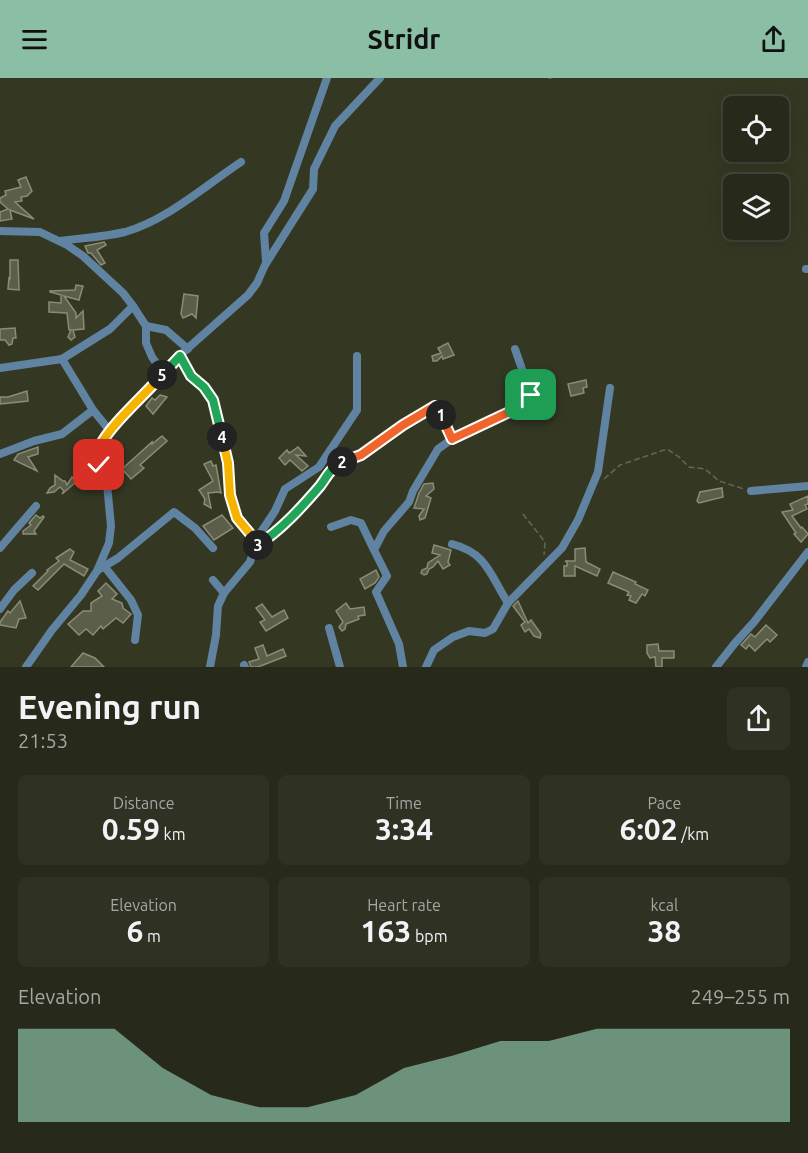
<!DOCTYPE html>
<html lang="en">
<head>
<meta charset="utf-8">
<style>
  :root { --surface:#272a1a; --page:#2f3223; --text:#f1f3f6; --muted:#a4a7a2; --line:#434639; --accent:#8abfa5 }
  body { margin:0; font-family:Ubuntu,sans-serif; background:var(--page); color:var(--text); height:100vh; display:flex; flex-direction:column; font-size:22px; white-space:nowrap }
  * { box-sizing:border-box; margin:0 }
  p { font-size:20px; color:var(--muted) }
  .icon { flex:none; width:33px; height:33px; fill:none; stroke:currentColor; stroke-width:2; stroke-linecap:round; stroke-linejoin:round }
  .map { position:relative; height:589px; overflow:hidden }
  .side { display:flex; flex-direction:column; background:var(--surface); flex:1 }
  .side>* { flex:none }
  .fabs { position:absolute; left:723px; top:18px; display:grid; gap:12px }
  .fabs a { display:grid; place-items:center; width:66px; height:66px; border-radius:9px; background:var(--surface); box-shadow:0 3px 15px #0003,0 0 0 2px var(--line); font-size:30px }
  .pin { position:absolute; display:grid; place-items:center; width:51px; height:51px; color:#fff; margin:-26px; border-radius:12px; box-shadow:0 3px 9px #0006 }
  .km { position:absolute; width:30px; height:30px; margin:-15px; border-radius:50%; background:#222; color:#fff; font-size:16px; line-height:30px; text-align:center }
  .round { display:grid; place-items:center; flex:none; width:63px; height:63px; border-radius:9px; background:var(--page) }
  .summary { display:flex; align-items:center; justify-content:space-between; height:102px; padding:0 18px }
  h1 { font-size:33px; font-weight:700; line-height:45px }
  .stats { display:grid; grid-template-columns:repeat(3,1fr); gap:9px; height:102px; padding:6px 18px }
  .stats div { display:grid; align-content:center; border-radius:9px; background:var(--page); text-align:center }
  .stats b { font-size:30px; font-weight:700 }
  .stats small { font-size:16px; font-weight:400 }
  .stats p { font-size:16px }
  .chart { height:168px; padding:12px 18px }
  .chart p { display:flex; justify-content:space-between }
  .chart svg { width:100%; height:108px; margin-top:6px; fill:var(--accent); opacity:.7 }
  header { display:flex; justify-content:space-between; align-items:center; height:78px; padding:0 18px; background:var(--accent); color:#111; font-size:27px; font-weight:700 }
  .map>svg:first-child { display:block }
  .building { fill:#5b5f49; stroke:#898d76; stroke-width:1.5 }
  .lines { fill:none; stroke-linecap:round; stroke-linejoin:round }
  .path { stroke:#656856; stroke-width:1.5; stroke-dasharray:6 3; stroke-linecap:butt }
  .minor { stroke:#6183a2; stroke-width:8 }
  .split-1-casing { stroke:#fff; stroke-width:12 }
  .split-2-casing { stroke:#fff; stroke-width:12 }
  .split-3-casing { stroke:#fff; stroke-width:12 }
  .split-4-casing { stroke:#fff; stroke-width:12 }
  .split-5-casing { stroke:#fff; stroke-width:12 }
  .split-6-casing { stroke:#fff; stroke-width:12 }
  .split-1 { stroke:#f0652b; stroke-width:8 }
  .split-2 { stroke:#f0652b; stroke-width:8 }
  .split-3 { stroke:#22a559; stroke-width:8 }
  .split-4 { stroke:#f5b400; stroke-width:8 }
  .split-5 { stroke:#22a559; stroke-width:8 }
  .split-6 { stroke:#f5b400; stroke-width:8 }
</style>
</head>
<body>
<header><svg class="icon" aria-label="menu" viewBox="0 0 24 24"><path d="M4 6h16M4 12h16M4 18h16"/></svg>Stridr<svg class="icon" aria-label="share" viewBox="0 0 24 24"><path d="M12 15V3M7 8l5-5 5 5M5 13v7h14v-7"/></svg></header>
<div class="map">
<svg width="808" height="589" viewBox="0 0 808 589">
  <rect width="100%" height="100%" fill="#343823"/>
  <g class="building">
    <path d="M26 99 32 113 27 118 21 119 22 123 15 124 34 141 10 132 12 141 0 143V134L8 131 0 124V120L6 117 5 113 21 109 18 102Z"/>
    <path d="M104 164 106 167 97 172 105 185 101 187 91 175H88L85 168Z"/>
    <path d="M10 182H18L19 212 8 211 9 200 10 201Z"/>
    <path d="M76 207 83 208 79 222 64 218 76 235V240L83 233 84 251 73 252 75 259 71 262 68 259 71 252H69L67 235 49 234V224L61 225V217L50 214V213L75 212Z"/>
    <path d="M184 216 198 218 196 240 192 236 183 240 181 236Z"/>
    <path d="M15 250 16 260H13L12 266 9 267 5 262H0V251Z"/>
    <path d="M448 265 454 277 443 281 442 278 437 283H433L432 278 441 275 438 270Z"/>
    <path d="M586 302 587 309 583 310 584 315 571 318 568 306Z"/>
    <path d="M27 313 28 323 0 326V319H8Z"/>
    <path d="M160 317 167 319 153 336 146 328 152 320 155 322Z"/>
    <path d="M162 358 167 363 140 387 144 390 131 401 122 391 152 364V366Z"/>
    <path d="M38 369V376L28 379 37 393 14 382 18 376Z"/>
    <path d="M298 369 306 378 296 377 308 388 302 393 290 382 285 387 279 380 287 372 289 375 291 374Z"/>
    <path d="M211 383 213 388 216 387 221 415 218 414 208 415 211 430 204 426 205 421 199 412 213 403 204 386Z"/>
    <path d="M55 397 63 403H65L67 407 72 399 76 401V404L62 416 64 413 60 409 54 414 47 415 50 410 55 407Z"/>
    <path d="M433 405 434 411 426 418 431 420 425 440 420 442 419 438 424 431 414 430 419 415 424 406Z"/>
    <path d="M722 410 723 419 699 425 697 423 700 414Z"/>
    <path d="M808 418V426L805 427 807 431 792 438 801 450 802 449 808 456 801 464 794 456 796 455 782 434 793 432 790 426Z"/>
    <path d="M36 437 40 440 43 438 44 439 34 453 36 456H23V453L31 447 29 445Z"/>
    <path d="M222 437 233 450 214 462 203 448Z"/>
    <path d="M434 467 451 472 448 484 450 487 443 491 438 483 433 489 429 491 427 496 424 497 421 495 422 492 427 490 428 485 440 477 432 475Z"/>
    <path d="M585 470 586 484 600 491 597 498 575 488V498H564V488H567V484L565 483H575V471Z"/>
    <path d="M70 471 74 474 70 482 88 491 84 498 64 486 38 512 33 508 48 493 47 492 59 483 56 480Z"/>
    <path d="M376 492 379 499 375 505 365 511 360 501Z"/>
    <path d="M613 494 636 504 635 506 648 512 645 518 642 516 636 525 629 522 631 518 627 517 629 514 608 505Z"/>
    <path d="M106 505 117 516 112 521 122 525 123 530 131 536 123 545 116 540 103 551 101 548 93 557 86 551 79 557 68 546 83 533H91V525L102 518 98 513Z"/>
    <path d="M20 523 26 540 19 541 16 550 0 547V544L8 533 10 535Z"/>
    <path d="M518 523 528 545 531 542 541 556 540 560 534 558 529 551 525 554 521 547 525 544 513 528Z"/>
    <path d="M346 525 350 531 364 529 365 537 358 538 359 541 346 546 345 551 342 553 339 549 343 544 336 533Z"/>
    <path d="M262 526 272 539 284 532 288 540 266 553 260 544 265 542 256 530Z"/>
    <path d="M766 547 777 557 770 564 767 561 755 573 749 567 746 571 741 567 751 556 755 559Z"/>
    <path d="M658 566 659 573H674V580H662V589H656L655 579 650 580 647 575V567Z"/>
    <path d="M263 567 267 578 283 571 286 578 258 589H251L249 584 259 581 255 570Z"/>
    <path d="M83 575 95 580 104 589H71Z"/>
  </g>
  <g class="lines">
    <g class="path">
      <path d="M548 0H552"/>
      <path d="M604 401 620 387 667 371 679 379 689 389 705 391 719 403 744 411"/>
      <path d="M523 436 545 464 544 477"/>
    </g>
    <g class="minor">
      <path d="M0 153 40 154 67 167 83 178 123 215 133 228 146 248V265L152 279 164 296"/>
      <path d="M60 163C81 160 104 159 125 154 167 142 205 108 241 84"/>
      <path d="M266 183 264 155 284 123 327 0"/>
      <path d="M806 191H808"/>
      <path d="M146 248 166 252 188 271"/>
      <path d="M179 278 191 298 204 309 213 322 228 385 230 417 237 440 257 464"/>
      <path d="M62 281 110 251 133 228"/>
      <path d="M0 290 62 281 93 332 110 353"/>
      <path d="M0 376 34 363 62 356 93 332"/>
      <path d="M751 413 808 408"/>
      <path d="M331 449 351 442 361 445 374 472"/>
      <path d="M452 466C487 475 490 497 508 525"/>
      <path d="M257 468 280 452 321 407 331 391 346 382 361 377 403 347 435 328 442 337 452 361"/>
      <path d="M0 470 36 428"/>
      <path d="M104 488 131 522 138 537 135 562"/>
      <path d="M98 492 118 480 174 434 195 450 213 470"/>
      <path d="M213 502 224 515"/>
      <path d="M0 531 14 512 32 495"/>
      <path d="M329 550 340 589"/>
      <path d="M244 587 245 589"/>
      <path d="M26 589 52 552 81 517 97 493 109 465 111 448 107 406 99 387 98 378 100 369 110 353 179 278 248 217 257 205 265 187 313 111 314 91 335 48 380 0"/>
      <path d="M210 589 216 557 218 528 224 515 250 484 259 457 275 433 285 411 319 389 357 332V278"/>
      <path d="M403 589 399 566 376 514 387 498 374 472 384 453 409 424 413 413 438 371 452 361 522 329 531 317 515 271"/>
      <path d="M426 589 434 572 453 559 469 553 485 555 493 551 508 525 562 470 578 442 598 394 610 310"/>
      <path d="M716 589 735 565 754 544 808 474"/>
      <path d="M806 589 808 584"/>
    </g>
  </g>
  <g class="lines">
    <defs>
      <path id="split-1" d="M441 337 452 361 522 328 531 317"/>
      <path id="split-2" d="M342 384 361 377 403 347 435 328 441 337"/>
      <path id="split-3" d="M258 467C282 451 301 430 320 408 328 397 330 391 342 384"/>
      <path id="split-4" d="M222 359 228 385 230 417 237 440 257 464 256 468 258 467"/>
      <path id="split-5" d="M162 297 180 278 191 298 204 309 213 322 222 359"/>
      <path id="split-6" d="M99 387C98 380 97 375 100 368 110 347 145 317 162 297"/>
    </defs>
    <use href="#split-1" class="split-1-casing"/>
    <use href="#split-2" class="split-2-casing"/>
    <use href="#split-3" class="split-3-casing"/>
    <use href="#split-4" class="split-4-casing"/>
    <use href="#split-5" class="split-5-casing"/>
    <use href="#split-6" class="split-6-casing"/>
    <use href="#split-1" class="split-1"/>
    <use href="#split-2" class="split-2"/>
    <use href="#split-3" class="split-3"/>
    <use href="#split-4" class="split-4"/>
    <use href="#split-5" class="split-5"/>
    <use href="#split-6" class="split-6"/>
  </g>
</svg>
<div class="fabs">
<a><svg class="icon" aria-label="locate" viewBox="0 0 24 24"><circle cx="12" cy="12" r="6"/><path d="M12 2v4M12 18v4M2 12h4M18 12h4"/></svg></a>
<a><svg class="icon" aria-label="layers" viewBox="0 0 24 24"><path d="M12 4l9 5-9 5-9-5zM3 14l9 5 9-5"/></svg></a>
</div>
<div class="pin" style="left:531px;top:317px;background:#1e9e55"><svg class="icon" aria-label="arrive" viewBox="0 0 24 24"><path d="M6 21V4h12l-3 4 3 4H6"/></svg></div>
<div class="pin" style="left:99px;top:387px;background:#d93025"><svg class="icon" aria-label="check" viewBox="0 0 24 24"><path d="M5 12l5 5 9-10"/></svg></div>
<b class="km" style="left:441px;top:337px">1</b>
<b class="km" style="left:342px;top:384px">2</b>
<b class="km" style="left:258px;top:467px">3</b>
<b class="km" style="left:222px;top:359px">4</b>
<b class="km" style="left:162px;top:297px">5</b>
</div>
<section class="side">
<div class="summary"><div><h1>Evening run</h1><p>21:53</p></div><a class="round"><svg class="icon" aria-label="share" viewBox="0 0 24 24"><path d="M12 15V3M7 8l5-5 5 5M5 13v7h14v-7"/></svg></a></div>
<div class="stats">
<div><p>Distance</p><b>0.59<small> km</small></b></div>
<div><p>Time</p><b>3:34</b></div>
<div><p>Pace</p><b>6:02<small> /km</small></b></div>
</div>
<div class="stats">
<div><p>Elevation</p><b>6<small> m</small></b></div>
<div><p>Heart rate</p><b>163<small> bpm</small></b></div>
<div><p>kcal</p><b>38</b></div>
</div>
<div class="chart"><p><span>Elevation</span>249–255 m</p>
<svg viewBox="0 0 160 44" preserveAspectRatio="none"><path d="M0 44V6L10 6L20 6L30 22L40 33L50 38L60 38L70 33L80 22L90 17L100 11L110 11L120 6L130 6L140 6L150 6L160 6V44z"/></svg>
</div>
</section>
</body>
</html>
